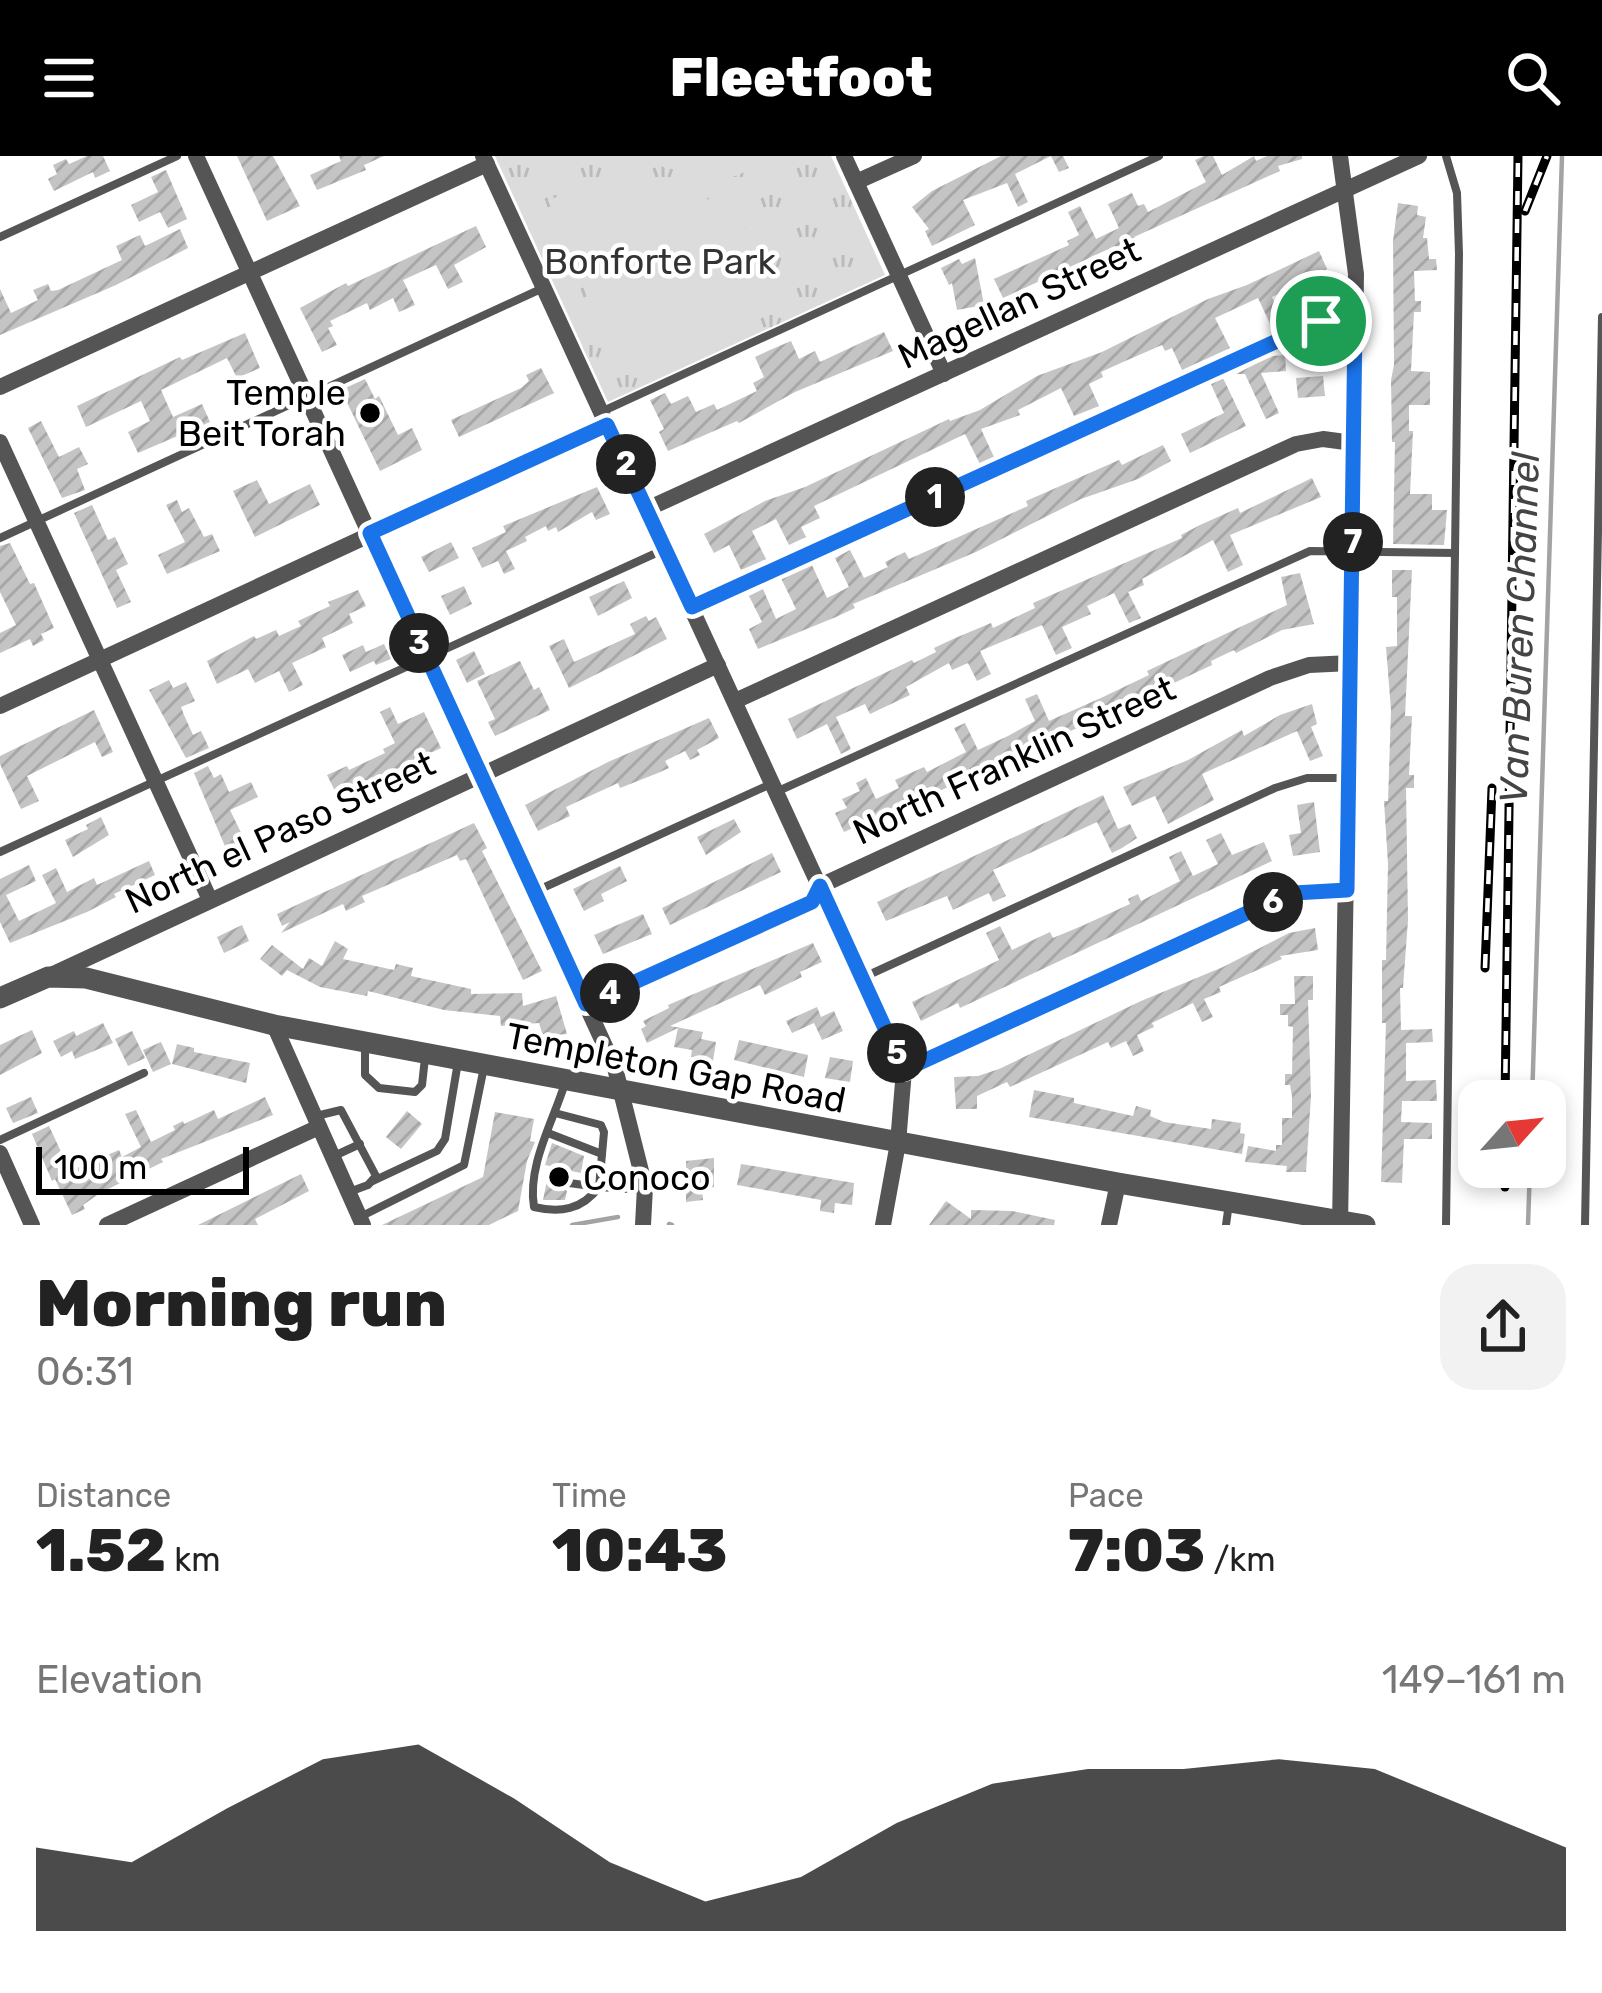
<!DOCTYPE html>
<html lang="en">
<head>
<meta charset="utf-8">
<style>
  :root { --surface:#fff; --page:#f2f2f2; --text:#222; --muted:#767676; --accent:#000 }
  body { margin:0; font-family:Rubik,sans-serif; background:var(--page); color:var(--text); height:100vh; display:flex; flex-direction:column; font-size:45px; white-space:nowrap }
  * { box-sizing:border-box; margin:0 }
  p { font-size:39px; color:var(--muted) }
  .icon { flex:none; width:66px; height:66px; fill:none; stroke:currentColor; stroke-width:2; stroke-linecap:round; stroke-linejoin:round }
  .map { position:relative; height:1069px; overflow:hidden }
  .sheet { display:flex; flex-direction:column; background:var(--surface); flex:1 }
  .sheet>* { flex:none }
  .needle { width:78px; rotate:63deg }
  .fabs { position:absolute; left:1458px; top:924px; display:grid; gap:24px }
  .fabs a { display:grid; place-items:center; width:108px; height:108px; border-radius:24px; background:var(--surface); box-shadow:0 6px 18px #0003; font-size:60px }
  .scale { position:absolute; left:36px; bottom:30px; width:213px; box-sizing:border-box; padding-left:12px; border:6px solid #000; border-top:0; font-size:33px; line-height:42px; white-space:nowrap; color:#000; -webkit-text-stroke:9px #fff; paint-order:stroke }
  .pin { position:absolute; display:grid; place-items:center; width:102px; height:102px; color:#fff; margin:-51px; border:6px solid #fff; border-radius:50%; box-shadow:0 3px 12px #0007 }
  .km { position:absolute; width:60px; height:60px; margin:-30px; border-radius:50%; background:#222; color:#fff; font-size:33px; line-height:60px; text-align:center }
  .round { display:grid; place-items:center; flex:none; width:126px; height:126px; border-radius:36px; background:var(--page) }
  .summary { display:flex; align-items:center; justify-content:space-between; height:204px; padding:0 36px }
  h1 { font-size:66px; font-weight:800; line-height:90px }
  .figures { display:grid; grid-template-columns:repeat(3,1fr); gap:18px; height:204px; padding:12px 36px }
  .figures div { display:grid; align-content:center }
  .figures b { font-size:60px; font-weight:800 }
  .figures small { font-size:33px; font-weight:400 }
  .figures p { font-size:33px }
  .chart { height:336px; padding:24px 36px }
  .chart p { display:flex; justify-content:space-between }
  .chart svg { width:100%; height:216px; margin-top:12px; fill:var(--accent); opacity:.7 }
  header { display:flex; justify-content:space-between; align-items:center; height:156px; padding:0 36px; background:var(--accent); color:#fff; font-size:54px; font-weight:800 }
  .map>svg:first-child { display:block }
  .park { fill:url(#park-tufts) }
  .garden { fill:#dcdcdc }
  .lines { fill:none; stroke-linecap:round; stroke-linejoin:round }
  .stream { stroke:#a3a3a3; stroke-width:4.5 }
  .building { fill:url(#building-hatch) }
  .service { stroke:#555; stroke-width:8 }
  .minor { stroke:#555; stroke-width:16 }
  .tertiary { stroke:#555; stroke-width:21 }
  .rail-casing { stroke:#000; stroke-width:9 }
  .rail { stroke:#fff; stroke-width:4.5; stroke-dasharray:14; stroke-linecap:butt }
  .route-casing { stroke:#fff; stroke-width:24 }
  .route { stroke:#1a73e8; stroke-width:15 }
  .poi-dot { fill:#000; stroke:#fff; stroke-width:4.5 }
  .labels { text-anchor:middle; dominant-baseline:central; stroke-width:9; stroke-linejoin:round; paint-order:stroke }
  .park-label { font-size:36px; fill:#333; stroke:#fff }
  .street-label { font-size:36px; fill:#000; stroke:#fff }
  .poi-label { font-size:36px; fill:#000; stroke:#fff; text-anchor:end }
  .water-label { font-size:39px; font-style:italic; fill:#444; stroke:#fff }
</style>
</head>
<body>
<header><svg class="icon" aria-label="menu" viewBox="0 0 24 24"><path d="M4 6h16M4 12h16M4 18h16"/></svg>Fleetfoot<svg class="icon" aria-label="search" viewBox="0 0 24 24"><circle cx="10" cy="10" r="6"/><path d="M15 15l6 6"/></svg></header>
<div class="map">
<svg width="1602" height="1069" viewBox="0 0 1602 1069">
  <defs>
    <pattern id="park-tufts" width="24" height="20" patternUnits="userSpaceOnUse" patternTransform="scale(3)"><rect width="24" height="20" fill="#dcdcdc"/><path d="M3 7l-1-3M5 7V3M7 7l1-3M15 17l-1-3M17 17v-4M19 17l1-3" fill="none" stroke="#bbb"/></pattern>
    <pattern id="building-hatch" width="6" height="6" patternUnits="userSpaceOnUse" patternTransform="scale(3)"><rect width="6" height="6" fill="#c4c4c4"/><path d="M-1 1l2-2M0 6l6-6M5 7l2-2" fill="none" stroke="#a7a7a7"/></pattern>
  </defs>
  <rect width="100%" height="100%" fill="#fff"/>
  <path class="park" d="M495 0H831L885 119 608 246Z"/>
  <g class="garden">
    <path d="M645 0H783L784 1 722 25 663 11Z"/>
    <path d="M616 21 704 40 759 84 790 143 644 216 618 212 548 44Z"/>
  </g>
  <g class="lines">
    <g class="stream">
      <path d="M1532 945 1562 0"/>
      <path d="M669 1068 672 1069"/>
      <path d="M572 1069 618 1061"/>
      <path d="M1528 1069 1530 1011"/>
    </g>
  </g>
  <g class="building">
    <path d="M87 0H103L110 15 95 22 93 16 54 35 48 23 57 18 53 9 66 3 69 8Z"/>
    <path d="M237 0H273L300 50 267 65Z"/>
    <path d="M339 0H384L364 9 366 14 317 34 310 19 341 5Z"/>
    <path d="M1001 0H1063L1069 12 1059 16 1051 0 1015 18 1028 46 1018 51 1007 27 963 44 975 69 932 90 925 75 929 73 912 51 932 35Z"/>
    <path d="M1204 0H1213L1222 19 1254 0 1256 5 1267 0H1302V3L1278 10 1280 15 1134 81 1137 86 1118 95 1115 90 1003 142 994 123 1069 89 1067 85 1079 79 1068 56 1080 50 1096 83 1119 72 1108 48 1132 37 1138 50 1144 48 1148 56 1206 26 1195 4Z"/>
    <path d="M166 14 187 63 168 72 160 56 139 66 131 49 158 36 151 21Z"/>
    <path d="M1398 47 1418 50 1417 59 1426 61 1423 82H1427L1429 103H1436L1437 114 1414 115 1415 145H1421V156H1414L1411 215 1430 216V249H1409V275H1413L1410 338H1432V354H1447L1444 389 1393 388 1395 286H1392L1391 224 1394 209 1393 85Z"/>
    <path d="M476 70 486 91 454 109 463 126 448 133 436 109 403 124 415 149 399 156 393 142 370 154 367 147 330 165 333 170 328 172 337 189 322 196 300 152 346 127 348 130Z"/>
    <path d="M180 73 188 92 116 129 0 179V133L11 157 38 144 33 134 48 128 51 135 58 134 122 104 116 90 140 79 145 90Z"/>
    <path d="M1319 95 1327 113 1307 123 1323 155 1319 157 1311 160 1296 129 1272 141 1284 167 1272 172 1258 142 1215 162 1230 192 1182 214 1172 192 1165 195 1162 189 1123 206 1101 216 1103 221 1089 228 1099 250 1074 260 1061 232 1018 254 1020 259 981 273 994 301 980 308 965 278 814 350 820 362 801 371 806 381 789 389 776 363 752 375 766 403 741 414 729 389 714 397 704 378 765 345 805 331 949 263 950 265 980 254 1037 220 1102 196 1208 143 1247 129Z"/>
    <path d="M975 102 984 149 957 154 952 127 949 129 941 112 959 103 962 108Z"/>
    <path d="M884 176 893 195 795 236 739 267 737 265 668 295 659 276 664 273 650 244 665 237 671 248 688 240 696 256 714 248 717 254 757 235 753 227 764 221 755 201 770 194 791 185 799 203 815 195 820 206Z"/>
    <path d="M245 177 260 212 237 222 227 202 161 234 173 261 202 248 210 266 138 297 128 276 150 265 141 245 86 271 77 250 180 201 182 204Z"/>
    <path d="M1285 199 1286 215 1261 217 1279 257 1266 263 1245 218H1236L1271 200Z"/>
    <path d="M541 212 554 237 459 281 451 264 521 232 529 225 526 219Z"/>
    <path d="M1222 220 1246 270 1190 297 1181 278 1224 257 1210 226Z"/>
    <path d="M1323 220 1325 240 1298 242 1296 222Z"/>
    <path d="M365 223 375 243 379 240 398 279 412 272 422 294 380 315 341 234Z"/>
    <path d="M41 265 59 301 79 291 88 308 77 313 85 334 62 342 28 272Z"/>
    <path d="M1163 289 1171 305 1138 323 1081 343 976 396 853 448 855 452 836 461 758 493 749 473 762 466 749 440 763 433 776 463 796 453 780 420 812 409 827 442 849 431 835 402 850 394 864 422 888 411 885 406 905 396 909 403 1028 350 1026 345 1058 331 1119 304 1122 309Z"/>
    <path d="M1312 322 1321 341 1230 379 1243 409 1228 416 1213 384 1142 423 1144 429 1128 436 1141 462 1129 467 1114 437 1087 450 1091 458 1062 471 1072 492 1056 499 1042 469 980 495 991 518 977 525 968 507 952 514 949 507 906 531 910 539 870 558 865 548 836 561 851 593 841 598 827 568 797 583 788 563 912 504 914 507 936 496 934 492 953 483 991 467 993 472 1035 452 1033 447 1182 382 1181 379 1200 369 1238 352 1240 357Z"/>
    <path d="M257 324 269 348 310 328 320 349 255 381 233 335Z"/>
    <path d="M597 331 610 358 596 364 592 356 558 376 556 371 548 375 546 370 525 381 527 385 506 395 515 413 504 418 498 405 482 412 472 392 506 376 503 370Z"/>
    <path d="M177 344 182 356 189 352 204 381 212 378 220 395 167 418 158 399 185 386 166 349Z"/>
    <path d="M92 349 108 384 115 381 128 408 116 414 131 446 117 452 74 357Z"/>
    <path d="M451 386 459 402 429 416 421 401Z"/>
    <path d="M10 387 30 428 34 427 54 472 41 478 44 484 33 490 30 483 0 497V477L16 469 0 436V390Z"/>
    <path d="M1392 414H1412L1405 560H1412L1409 619H1414V632H1406L1408 764 1403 832H1400L1401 874 1432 873 1433 886 1406 887V925L1436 924 1437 945H1402L1401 966 1432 967V983H1404L1402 1027 1381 1026 1386 867H1382V804H1386L1388 708 1384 645H1388L1391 554 1386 491 1397 490V441H1392Z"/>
    <path d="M1300 417 1314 468 1282 474 1236 497 1234 494 1211 505 1212 509 1087 568 969 618 972 622 953 632 952 629 883 663 881 659 844 676 835 657 847 652 842 643 860 635 856 627 866 622 876 643 899 632 895 624 924 611 927 616 966 596 954 572 965 567 978 594 1008 580 1035 565 1025 543 1037 538 1049 565 1103 541 1149 519 1147 515 1287 449 1281 421Z"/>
    <path d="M624 425 632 442 598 460 589 441Z"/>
    <path d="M464 430 472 448 450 459 441 440Z"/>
    <path d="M358 434 366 450 349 458 353 467 322 482 326 491 292 507 303 529 289 536 279 515 255 527 248 513 217 528 207 505 254 480 256 483 276 474 279 480 301 470 298 465 330 450 328 446Z"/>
    <path d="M646 460 649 465 656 461 667 483 569 532 549 490 564 483 574 506 635 478 630 468Z"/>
    <path d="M384 488 391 503 376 509 374 505 350 516 342 499 363 489 366 496Z"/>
    <path d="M474 495 485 518 467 527 456 504Z"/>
    <path d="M520 505 534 534 539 531 550 554 495 580 488 566 495 563 477 525Z"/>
    <path d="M169 524 173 532 186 526 195 545 181 551 184 559 193 579 201 575 209 592 186 602 149 534Z"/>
    <path d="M1312 548 1317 568 1311 571 1323 600 1310 605 1297 575 1202 618 1214 644 1168 668 1155 640 1132 650 1123 631 1188 604 1242 574 1244 580 1280 559Z"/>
    <path d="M390 551 398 568 424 556 441 592 338 641 327 619 347 610 349 614 385 597 383 593 395 587 380 556Z"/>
    <path d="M94 554 113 596 102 601 95 586 27 620 39 645 21 653 0 608V600Z"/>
    <path d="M709 562 719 582 697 594 700 599 690 604 685 595 665 605 669 612 658 617 620 632 618 627 566 651 570 660 538 675 525 649 608 606Z"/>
    <path d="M208 610 214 622 221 618 229 636 251 626 258 641 230 654 246 687 227 695 194 617Z"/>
    <path d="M1103 639 1118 673 1130 668 1137 682 1122 692 1112 697 1097 666 993 714 1006 740 993 746 989 737 953 754 947 740 886 765 877 746Z"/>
    <path d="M1314 646 1320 696 1293 700 1289 679 1301 677 1297 649Z"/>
    <path d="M101 661 109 679 73 701 65 684 88 673 86 669Z"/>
    <path d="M734 663 741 676 706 699 697 681Z"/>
    <path d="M474 667 487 692 482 695 542 815 523 824 466 703 460 705 457 699 362 740 365 746 346 755 343 748 281 777 290 766 282 770 277 758Z"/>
    <path d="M1221 677 1232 699 1264 686 1272 705 960 852 958 847 921 865 912 846 999 804 986 777 1000 770 1012 794 1050 776 1053 782 1084 769 1130 748 1128 743 1138 738 1141 745 1180 725 1169 701 1181 695 1193 720 1218 708 1206 684Z"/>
    <path d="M772 697 781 716 670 769 662 752Z"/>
    <path d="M149 705 155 719 114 738 116 741 87 756 10 787 0 766V723L29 709 36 725 6 739 19 765 56 747 42 719 56 712 67 736 94 722 97 729Z"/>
    <path d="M620 710 627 725 601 738 604 745 584 755 573 733Z"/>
    <path d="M643 758 652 778 603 798 594 779Z"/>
    <path d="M242 769 249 785 224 797 217 781Z"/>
    <path d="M1315 772 1318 794 1280 800 1282 803 1219 831 1221 836 1204 843 1213 861 1202 866 1193 847 1152 867 1154 871 1137 879 1144 895 1133 900 1126 885 1111 892 1108 886 1010 931 1007 926 977 940V953H956L954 921 978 920 999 913 1141 845 1223 811 1289 777Z"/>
    <path d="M335 785 348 793 343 803 394 814 396 808 413 812 411 820 471 833V838L522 837 523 850 556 840 567 878 543 880 539 867 501 870 500 860 444 854 368 835 367 840 320 831 287 814 282 820 260 803 272 789 303 813 309 802 322 810Z"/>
    <path d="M813 787 822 806 800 816 802 821 765 839 760 829 670 870 703 876 701 883 716 886 713 905 691 901 692 894 674 891 678 872 647 887 641 873 646 870 643 865 669 852 668 849Z"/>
    <path d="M1294 820H1313V844H1308L1311 940 1306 1016H1286L1287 1010 1245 1006 1248 990 1276 995V989H1282V962H1292V940L1290 929H1285V918H1292L1293 871 1288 870V859H1280V848H1295Z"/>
    <path d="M817 851 821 861 834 855 843 875 822 884 814 867 792 877 786 865Z"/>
    <path d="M103 867 113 887 75 903 72 895 61 901 53 885 74 875 76 880Z"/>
    <path d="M32 874 42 897 0 919V889Z"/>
    <path d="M132 875 145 902 128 910 115 883Z"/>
    <path d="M739 884 808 899 804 921 734 904Z"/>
    <path d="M161 886 171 908 153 916 143 894Z"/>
    <path d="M177 888 194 892V896L250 907 246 927 172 908Z"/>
    <path d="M830 901 853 905 850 926 825 922Z"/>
    <path d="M1034 934 1074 942V947L1133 960 1136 950 1151 954 1150 960 1164 966 1211 973 1212 963 1241 967 1240 977 1245 978 1242 998 1029 961Z"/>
    <path d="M31 941 38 957 13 967 6 952Z"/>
    <path d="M265 941 273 959 161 1003 163 1006 100 1037 83 1049 85 1053 72 1059 55 1023 52 1025 32 978 49 970 70 1015 119 994 122 1001 141 991 125 958 136 954 151 986 175 974 173 970 183 965 184 968 214 954 218 963Z"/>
    <path d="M407 955 422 968 401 993 386 981Z"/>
    <path d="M495 956 534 963 530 985 535 986 527 1005 518 1055 489 1069H382L483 1021Z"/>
    <path d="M552 987 584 1000 581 1017 571 1015 562 1023V1031L567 1035 565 1044H543L550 1010 545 1009Z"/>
    <path d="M714 1002V1031L702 1033 703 1044 686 1046V1005Z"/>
    <path d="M741 1008 854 1027 852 1049 835 1047 834 1057 820 1055 821 1044 737 1029Z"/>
    <path d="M301 1018 309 1035 255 1063 258 1069H198Z"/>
    <path d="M946 1045 971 1063V1054L1012 1055 1055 1064 1054 1069H929Z"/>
  </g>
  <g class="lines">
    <g class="service">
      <path d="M1446 0 1457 37 1459 98 1446 1069"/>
      <path d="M0 81 177 0"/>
      <path d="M601 256 1159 0"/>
      <path d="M0 382 543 132"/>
      <path d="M693 451 1321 165 1354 169"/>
      <path d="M776 636 1310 395 1455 397"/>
      <path d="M0 696 665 393"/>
      <path d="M536 735 773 627"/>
      <path d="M862 822 1275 632 1307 622H1348"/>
      <path d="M365 888V919L379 932 415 936 422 929 425 902"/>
      <path d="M565 927C553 966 527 1010 534 1051 560 1057 582 1054 599 1031L644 1034"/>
      <path d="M555 957 601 969 604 976 599 1031 569 1027"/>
      <path d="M316 960 341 954 376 1020 368 1029 349 1036"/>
      <path d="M548 977 602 998"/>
      <path d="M0 984 144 917"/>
      <path d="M334 1000 360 988"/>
      <path d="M373 1025 437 995 445 983 458 906"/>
      <path d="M360 1061 464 1009 484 911"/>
      <path d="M1226 1069 1229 1047"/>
      <path d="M1585 1069 1602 161"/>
    </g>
    <g class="minor">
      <path d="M196 0 615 912 645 1031 643 1069"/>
      <path d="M483 0 904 914 898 987 883 1069"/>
      <path d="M844 0 944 218"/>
      <path d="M1340 0 1356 118 1340 1069"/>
      <path d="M856 26 914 0"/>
      <path d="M0 231 487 8"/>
      <path d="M0 286 210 744"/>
      <path d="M647 353 1419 0"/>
      <path d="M735 545 1296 288 1323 283 1353 287"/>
      <path d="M0 550 607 269"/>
      <path d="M49 820 718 509"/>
      <path d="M586 848 812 746 820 730 1270 522 1309 509 1351 507"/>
      <path d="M274 869 363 1069"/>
      <path d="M904 914 1271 746 1295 737 1347 734"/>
      <path d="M0 997 32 1069"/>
      <path d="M107 1069 319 971"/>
      <path d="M1109 1069 1118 1027"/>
    </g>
    <path class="tertiary" d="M0 842 48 821 86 822 274 869 1118 1027 1365 1069"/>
    <defs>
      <g id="rail">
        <path d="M1525 55 1547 0"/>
        <path d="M1485 812 1492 632"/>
        <path d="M1505 945 1518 0"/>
        <path d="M1505 1031V1011"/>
      </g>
    </defs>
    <use href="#rail" class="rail-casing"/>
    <use href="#rail" class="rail"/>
  </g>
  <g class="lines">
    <defs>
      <path id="route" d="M1321 165 1355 169 1347 734 1294 737 1271 746 904 914 820 730 812 746 586 848 370 377 607 269 692 451Z"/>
    </defs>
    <use href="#route" class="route-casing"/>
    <use href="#route" class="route"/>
  </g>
  <g class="poi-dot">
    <circle cx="370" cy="257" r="12"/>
    <circle cx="559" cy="1021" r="12"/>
  </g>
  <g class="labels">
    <g class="park-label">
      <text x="660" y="105">Bonforte Park</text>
    </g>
    <g class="street-label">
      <text transform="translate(1019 147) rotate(-25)">Magellan Street</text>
      <text transform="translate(1014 604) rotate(-25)">North Franklin Street</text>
      <text transform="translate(280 676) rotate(-25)">North el Paso Street</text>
      <text transform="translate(676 912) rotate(11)">Templeton Gap Road</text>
    </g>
    <g class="poi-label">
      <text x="346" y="236">Temple<tspan x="346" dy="41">Beit Torah</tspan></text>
      <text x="583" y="1021" text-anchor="start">Conoco</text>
    </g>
    <g class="water-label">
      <text transform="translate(1520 472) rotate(-88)">Van Buren Channel</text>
    </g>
  </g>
</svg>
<div class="fabs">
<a><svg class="needle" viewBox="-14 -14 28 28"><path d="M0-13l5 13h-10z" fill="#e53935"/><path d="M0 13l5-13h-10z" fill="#767676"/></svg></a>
</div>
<div class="scale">100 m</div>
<div class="pin" style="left:1321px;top:165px;background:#1e9e55"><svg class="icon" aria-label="arrive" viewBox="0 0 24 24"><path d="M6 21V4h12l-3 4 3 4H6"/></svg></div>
<b class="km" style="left:935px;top:341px">1</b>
<b class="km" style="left:626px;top:308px">2</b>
<b class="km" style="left:419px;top:487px">3</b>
<b class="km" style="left:610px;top:837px">4</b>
<b class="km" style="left:897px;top:897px">5</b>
<b class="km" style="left:1273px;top:746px">6</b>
<b class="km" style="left:1353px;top:386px">7</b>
</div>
<section class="sheet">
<div class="summary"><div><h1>Morning run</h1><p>06:31</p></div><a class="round"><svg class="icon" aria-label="share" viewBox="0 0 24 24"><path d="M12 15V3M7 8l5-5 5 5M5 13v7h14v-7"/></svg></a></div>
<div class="figures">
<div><p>Distance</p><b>1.52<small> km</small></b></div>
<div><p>Time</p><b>10:43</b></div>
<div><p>Pace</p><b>7:03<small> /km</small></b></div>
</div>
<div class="chart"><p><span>Elevation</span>149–161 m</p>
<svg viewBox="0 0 160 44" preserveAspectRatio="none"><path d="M0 44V27L10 30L20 19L30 9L40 6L50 17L60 30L70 38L80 33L90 22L100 14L110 11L120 11L130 9L140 11L150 19L160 27V44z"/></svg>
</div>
</section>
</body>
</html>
